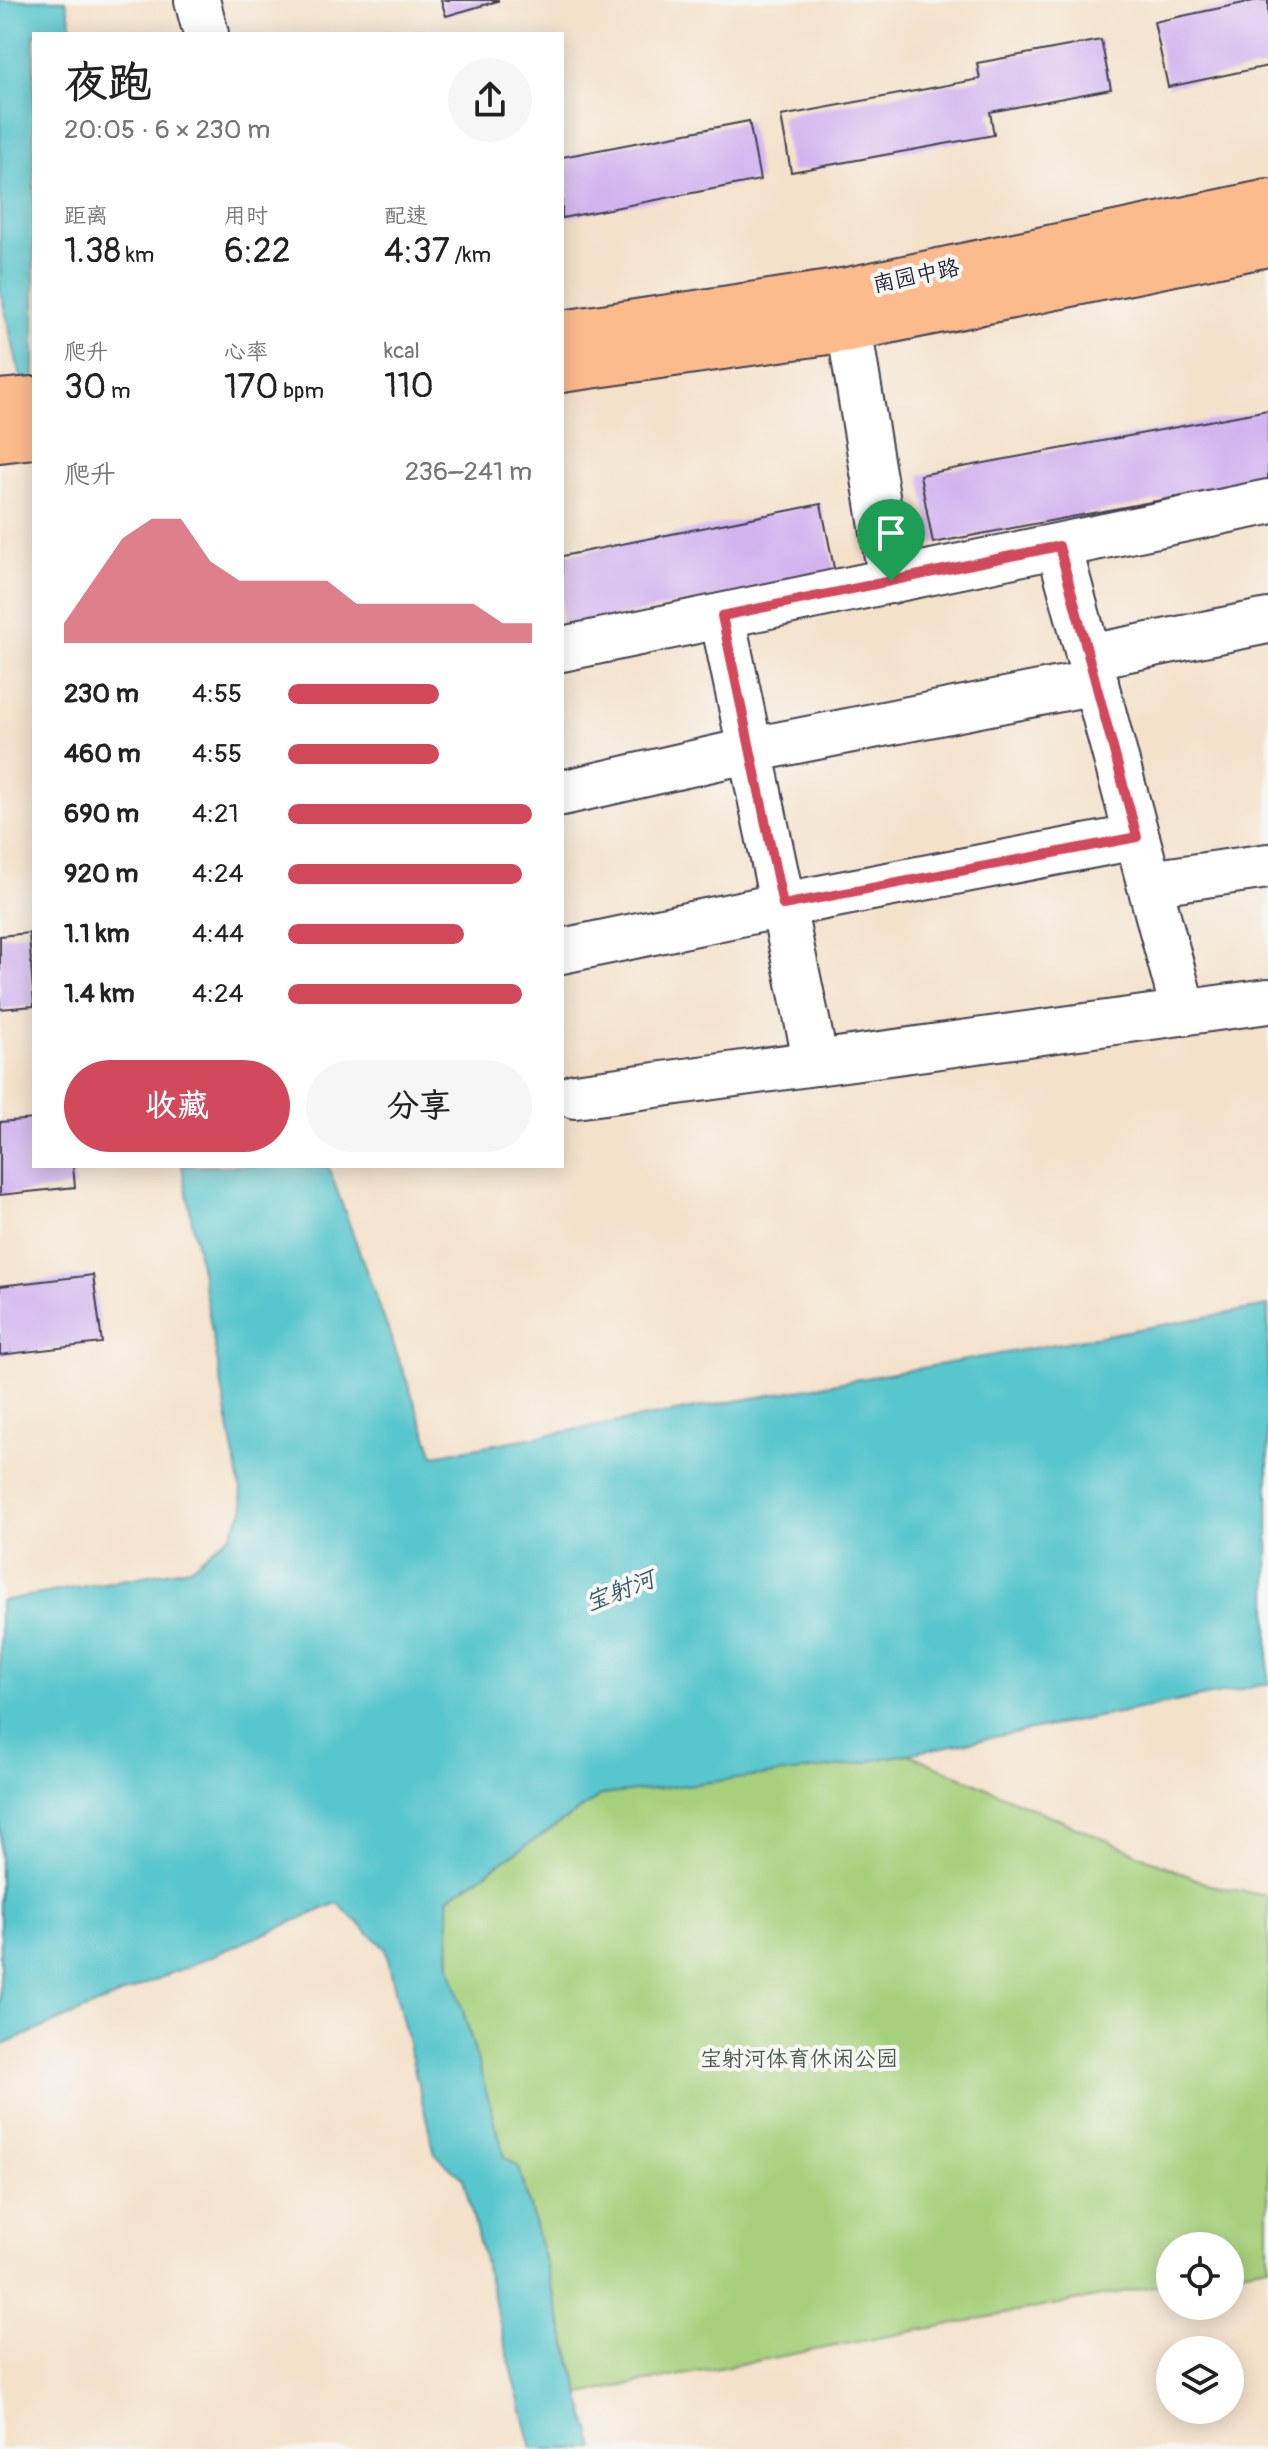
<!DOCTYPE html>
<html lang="zh">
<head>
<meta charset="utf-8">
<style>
  :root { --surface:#fff; --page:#f6f6f6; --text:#222; --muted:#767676; --accent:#d1495b }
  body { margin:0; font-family:Pangolin,"LXGW WenKai TC",sans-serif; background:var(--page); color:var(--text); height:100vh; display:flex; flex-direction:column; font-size:30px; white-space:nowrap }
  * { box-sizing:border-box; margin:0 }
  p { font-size:26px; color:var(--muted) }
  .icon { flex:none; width:44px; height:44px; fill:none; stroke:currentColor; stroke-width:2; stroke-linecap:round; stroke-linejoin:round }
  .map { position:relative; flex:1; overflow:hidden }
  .panel { position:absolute; left:32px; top:32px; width:532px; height:1136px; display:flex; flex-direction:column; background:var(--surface); border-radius:0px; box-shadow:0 4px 20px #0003 }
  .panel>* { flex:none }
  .controls { position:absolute; left:1156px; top:2232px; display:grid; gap:16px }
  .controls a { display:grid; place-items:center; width:88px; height:88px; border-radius:50%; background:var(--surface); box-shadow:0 4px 20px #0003; font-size:40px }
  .pin { position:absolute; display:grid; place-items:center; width:68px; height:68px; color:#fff; margin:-82px -34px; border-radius:50% 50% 50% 0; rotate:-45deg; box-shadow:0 0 8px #0007 }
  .pin .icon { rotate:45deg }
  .round { display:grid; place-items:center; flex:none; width:84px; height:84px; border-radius:42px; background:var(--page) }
  .summary { display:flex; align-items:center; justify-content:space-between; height:136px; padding:0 32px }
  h1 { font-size:44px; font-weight:600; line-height:60px }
  .metrics { display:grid; grid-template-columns:repeat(3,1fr); gap:12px; height:136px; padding:8px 32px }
  .metrics div { display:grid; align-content:center }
  .metrics b { font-size:34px; font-weight:600 }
  .metrics small { font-size:22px; font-weight:400 }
  .metrics p { font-size:22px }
  .chart { height:224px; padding:16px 32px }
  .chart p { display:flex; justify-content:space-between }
  .chart svg { width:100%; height:144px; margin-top:8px; fill:var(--accent); opacity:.7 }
  .action { display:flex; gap:16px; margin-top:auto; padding:16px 32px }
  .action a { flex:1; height:92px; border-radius:48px; background:var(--accent); color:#fff; font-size:32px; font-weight:600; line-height:92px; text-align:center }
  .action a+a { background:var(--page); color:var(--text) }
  ul { padding:0 32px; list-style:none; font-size:26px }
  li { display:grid; grid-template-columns:128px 96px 1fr; align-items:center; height:60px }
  li i { height:20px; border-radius:10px; background:var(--accent) }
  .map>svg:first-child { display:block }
  .green { fill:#a6d07c; stroke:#64795c; stroke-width:2 }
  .water { fill:#58c6cd; stroke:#3d7484; stroke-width:2 }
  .building { fill:#d2b2ef }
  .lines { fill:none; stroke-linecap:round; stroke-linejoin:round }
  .minor-casing { stroke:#423f50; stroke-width:48 }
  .major-casing { stroke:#423f50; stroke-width:48 }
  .minor { stroke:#fff; stroke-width:44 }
  .major { stroke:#fbbb8d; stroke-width:44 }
  .route-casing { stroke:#fff; stroke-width:16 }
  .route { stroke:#d1495b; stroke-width:10 }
  .labels { text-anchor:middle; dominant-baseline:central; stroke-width:8; stroke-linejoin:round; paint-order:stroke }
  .street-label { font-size:22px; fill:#22223b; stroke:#f6f6f2 }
  .park-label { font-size:22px; fill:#4a564e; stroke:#f6f6f2 }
  .water-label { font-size:24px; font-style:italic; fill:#355b6e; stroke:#f6f6f2 }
</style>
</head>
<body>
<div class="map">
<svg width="1268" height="2449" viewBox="0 0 1268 2449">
  <rect width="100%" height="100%" fill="#f6f6f2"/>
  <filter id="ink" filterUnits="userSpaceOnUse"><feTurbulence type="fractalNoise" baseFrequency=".0125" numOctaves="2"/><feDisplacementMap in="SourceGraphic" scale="16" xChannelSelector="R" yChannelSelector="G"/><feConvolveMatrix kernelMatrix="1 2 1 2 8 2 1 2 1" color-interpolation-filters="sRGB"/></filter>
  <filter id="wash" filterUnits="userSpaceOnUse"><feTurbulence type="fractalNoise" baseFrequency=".006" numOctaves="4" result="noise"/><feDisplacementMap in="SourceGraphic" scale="32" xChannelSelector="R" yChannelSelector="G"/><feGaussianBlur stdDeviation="1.8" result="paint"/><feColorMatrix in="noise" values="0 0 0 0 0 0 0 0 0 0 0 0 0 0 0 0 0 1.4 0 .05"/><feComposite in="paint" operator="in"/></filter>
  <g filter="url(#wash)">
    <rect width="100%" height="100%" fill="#f4e1ca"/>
    <path class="green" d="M909 1754 1209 1885 1268 1896V2265L1230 2272V2246H1170V2283L581 2394 519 2167 505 2157 450 1966 448 1898 602 1795Z"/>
    <g class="water">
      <path d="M0 0H66L73 34H34V434L0 290Z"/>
      <path d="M182 1166H328L434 1455 1268 1306V1684L845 1766 602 1795 448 1898 450 1966 505 2157 519 2167 595 2449H532L463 2178 435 2154 385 1948 337 1903 0 2046V1601L190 1568 231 1534 244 1508Z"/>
    </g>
    <g id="blocks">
      <g class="building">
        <path d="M441 0H498V1L446 16Z"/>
        <path d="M1258 0H1268V66L1168 87 1154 22Z"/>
        <path d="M1101 40 1111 89 990 112 994 135 791 172 781 116 980 79 977 63Z"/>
        <path d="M749 121 760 180 562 218V157Z"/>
        <path d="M1268 410V480L933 543 920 475Z"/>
        <path d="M821 504 835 573 562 628V556Z"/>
        <path d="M29 933 34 1006 0 1009V936Z"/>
        <path d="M34 1119V1166H73L75 1187 0 1195V1122Z"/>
        <path d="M93 1275 102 1343 0 1355V1286Z"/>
      </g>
    </g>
  </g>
  <g filter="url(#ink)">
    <use href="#blocks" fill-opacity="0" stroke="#423f50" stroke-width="2"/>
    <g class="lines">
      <defs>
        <g id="minor">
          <path d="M197 0 206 34"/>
          <path d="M843 291 891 581"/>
          <path d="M1059 546 1184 1013"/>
          <path d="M722 616 816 1063"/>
          <path d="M562 649 1268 502"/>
          <path d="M1089 657 1268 621"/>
          <path d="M562 793 751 750 1096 682"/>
          <path d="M1149 883 1268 866"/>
          <path d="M562 951 783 905 1137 837"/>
          <path d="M575 1096 1268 1001"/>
        </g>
        <g id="major">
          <path d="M562 333 843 291 1268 202"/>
          <path d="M562 370 849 329 1268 244"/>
          <path d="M0 402 34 399"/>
          <path d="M0 440 34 436"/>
        </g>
      </defs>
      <use href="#minor" class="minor-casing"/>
      <use href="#major" class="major-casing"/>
      <use href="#minor" class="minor"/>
      <use href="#major" class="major"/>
    </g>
  </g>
  <g class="lines" filter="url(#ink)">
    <defs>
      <path id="route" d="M1059 546 1137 837 783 905 722 616Z"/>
    </defs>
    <use href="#route" class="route-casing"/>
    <use href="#route" class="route"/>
  </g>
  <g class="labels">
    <g class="street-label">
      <text transform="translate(916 276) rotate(-12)">南园中路</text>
    </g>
    <g class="park-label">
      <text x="799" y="2059">宝射河体育休闲公园</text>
    </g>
    <g class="water-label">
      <text transform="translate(620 1591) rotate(-21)">宝射河</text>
    </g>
  </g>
</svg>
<div class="controls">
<a><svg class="icon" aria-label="locate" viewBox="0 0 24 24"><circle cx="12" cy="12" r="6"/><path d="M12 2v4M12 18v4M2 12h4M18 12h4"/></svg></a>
<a><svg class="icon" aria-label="layers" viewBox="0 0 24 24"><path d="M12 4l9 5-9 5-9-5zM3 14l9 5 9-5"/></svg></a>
</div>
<div class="pin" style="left:891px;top:581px;background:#1e9e55"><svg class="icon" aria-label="arrive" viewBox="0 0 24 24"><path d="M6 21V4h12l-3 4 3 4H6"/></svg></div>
<section class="panel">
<div class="summary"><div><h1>夜跑</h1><p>20:05 · 6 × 230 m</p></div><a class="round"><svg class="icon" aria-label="share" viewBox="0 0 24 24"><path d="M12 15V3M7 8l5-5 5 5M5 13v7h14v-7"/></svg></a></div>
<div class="metrics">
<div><p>距离</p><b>1.38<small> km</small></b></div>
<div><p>用时</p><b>6:22</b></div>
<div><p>配速</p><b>4:37<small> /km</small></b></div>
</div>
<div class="metrics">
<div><p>爬升</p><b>30<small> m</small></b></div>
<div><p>心率</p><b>170<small> bpm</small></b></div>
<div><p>kcal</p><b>110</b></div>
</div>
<div class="chart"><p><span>爬升</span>236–241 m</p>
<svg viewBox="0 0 160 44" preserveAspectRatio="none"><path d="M0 44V38L10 25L20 12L30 6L40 6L50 19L60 25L70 25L80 25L90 25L100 32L110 32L120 32L130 32L140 32L150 38L160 38V44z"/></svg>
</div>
<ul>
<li><b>230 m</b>4:55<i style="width:62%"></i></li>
<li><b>460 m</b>4:55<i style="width:62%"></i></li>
<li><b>690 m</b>4:21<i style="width:100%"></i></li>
<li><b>920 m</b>4:24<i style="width:96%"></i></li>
<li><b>1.1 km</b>4:44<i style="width:72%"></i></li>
<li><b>1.4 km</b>4:24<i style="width:96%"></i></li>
</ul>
<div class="action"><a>收藏</a><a>分享</a></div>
</section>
</div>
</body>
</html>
